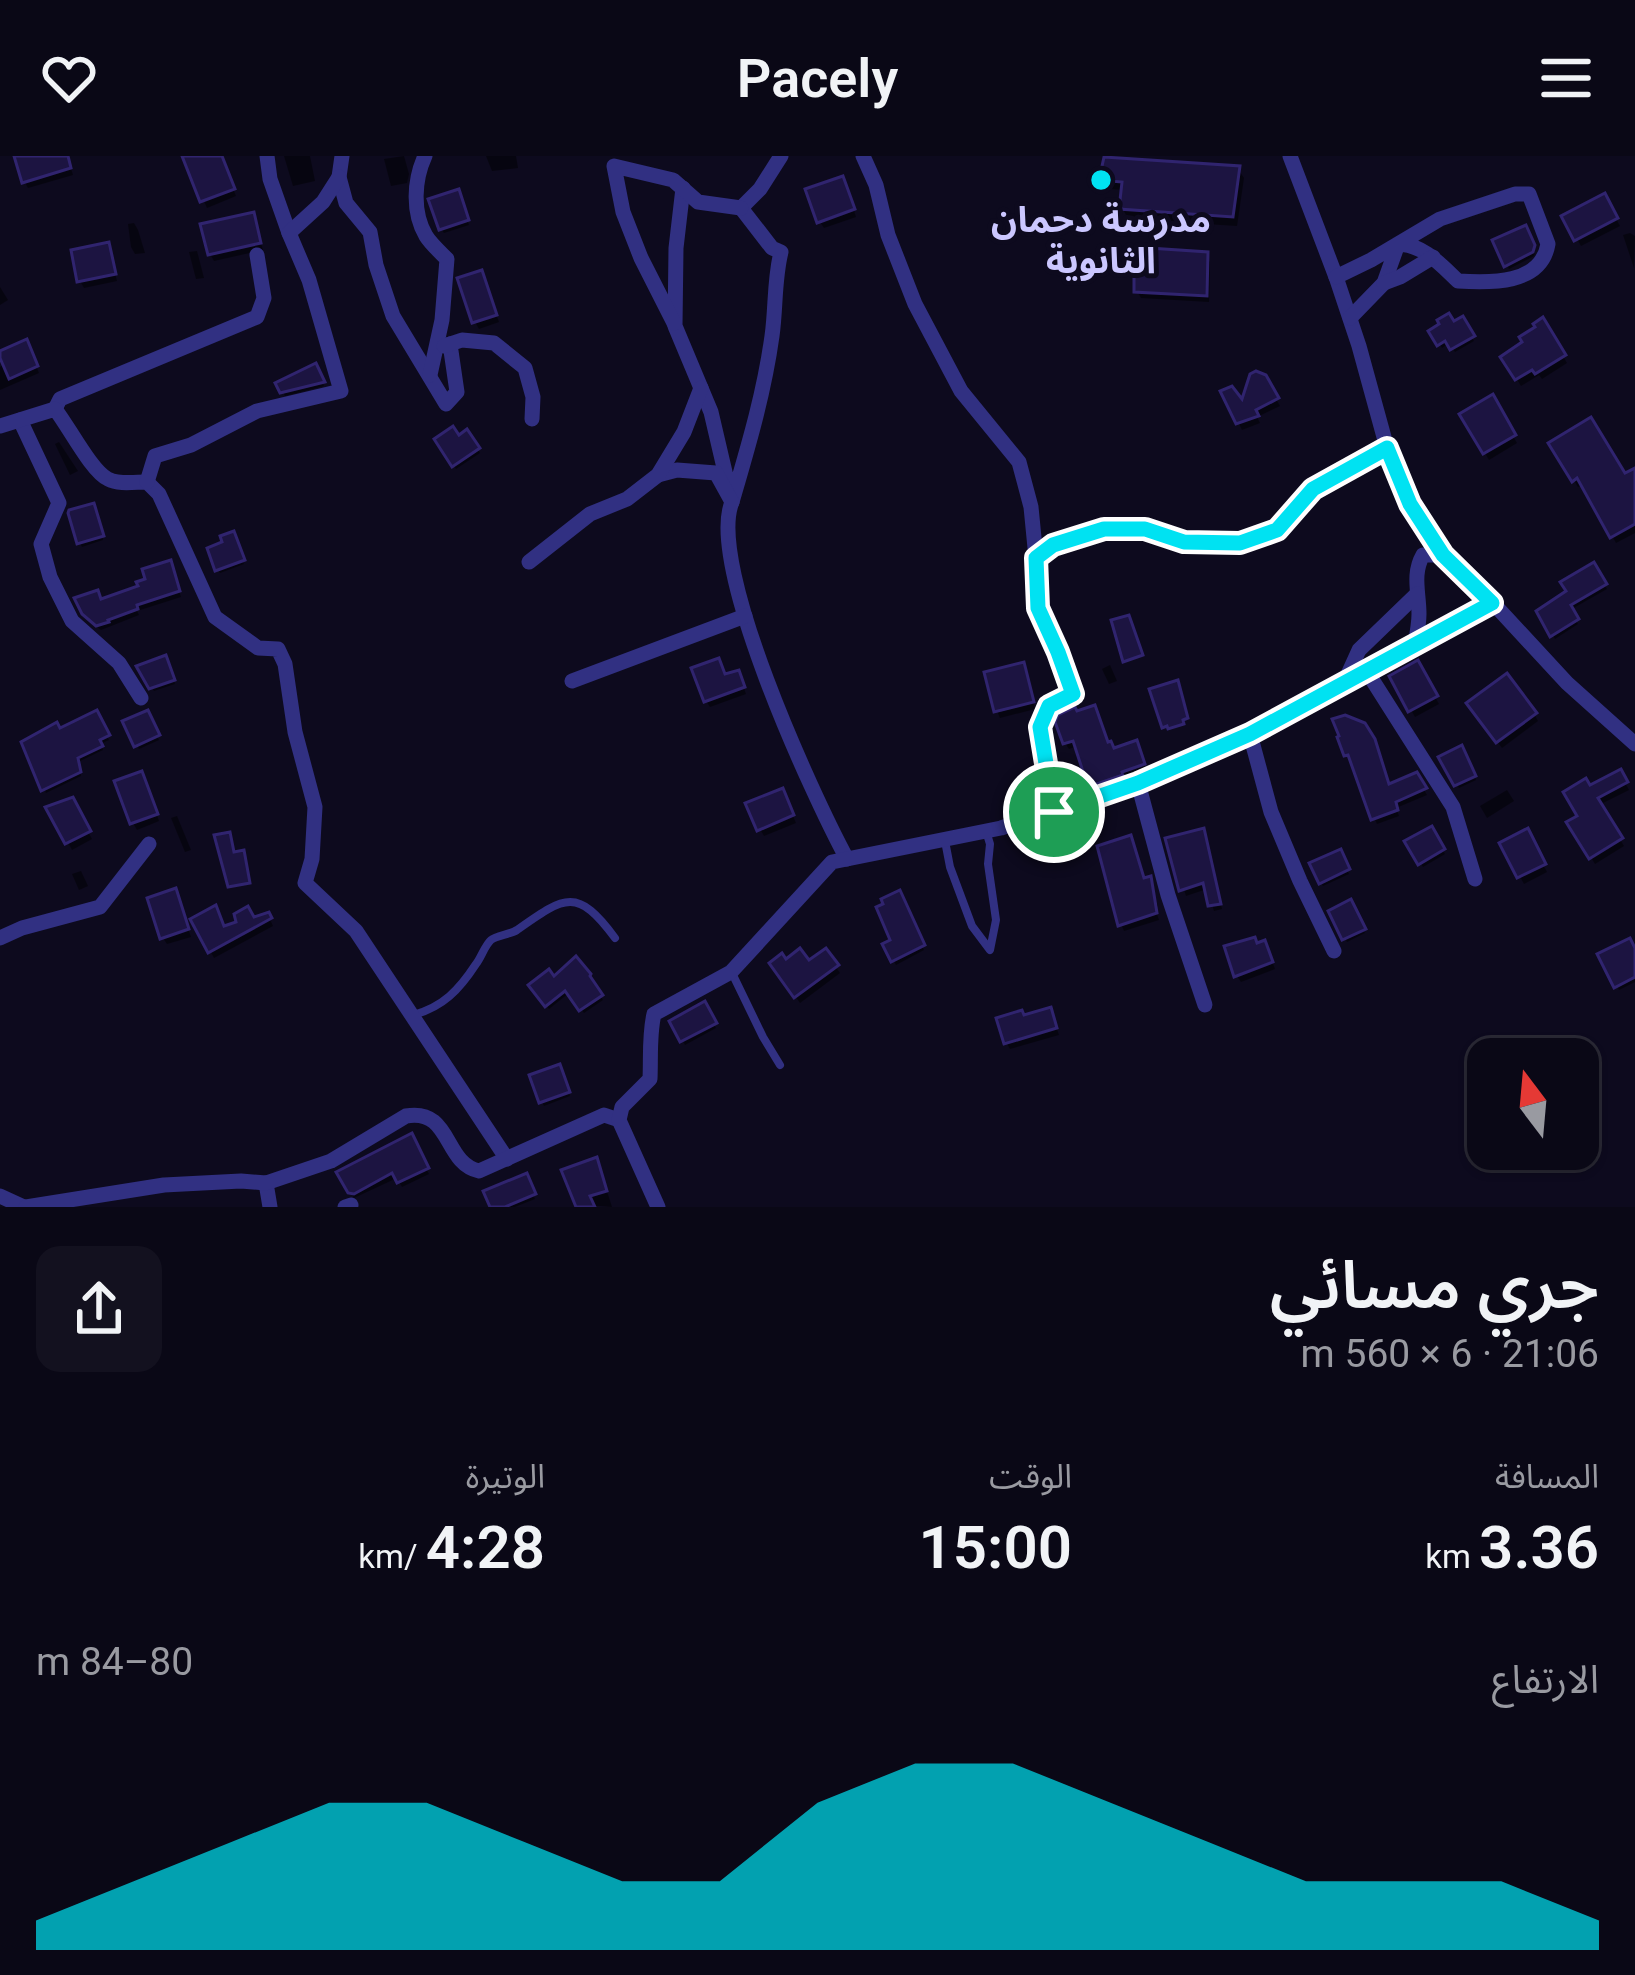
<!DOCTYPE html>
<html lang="ar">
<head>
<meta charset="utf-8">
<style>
  :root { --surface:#0a0816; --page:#13111f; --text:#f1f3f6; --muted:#999aa1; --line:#2a2935; --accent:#00e2f2 }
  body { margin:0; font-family:Roboto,"Noto Sans Arabic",sans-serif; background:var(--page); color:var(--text); direction:rtl; height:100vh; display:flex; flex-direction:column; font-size:45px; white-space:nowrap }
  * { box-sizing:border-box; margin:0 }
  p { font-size:39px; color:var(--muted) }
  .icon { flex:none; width:66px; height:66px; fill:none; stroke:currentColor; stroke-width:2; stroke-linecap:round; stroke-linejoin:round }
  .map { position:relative; height:1051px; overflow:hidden; direction:ltr }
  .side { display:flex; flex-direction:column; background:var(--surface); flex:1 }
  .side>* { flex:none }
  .needle { width:78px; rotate:344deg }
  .controls { position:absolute; left:1467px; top:882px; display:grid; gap:24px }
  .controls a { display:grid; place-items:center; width:132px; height:132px; border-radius:24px; background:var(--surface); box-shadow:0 3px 9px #0004,0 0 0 3px var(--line); font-size:60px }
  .pin { position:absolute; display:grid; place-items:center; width:102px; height:102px; color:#fff; margin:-51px; border:6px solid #fff; border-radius:50%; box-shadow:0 3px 12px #0007 }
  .round { display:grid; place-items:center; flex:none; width:126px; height:126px; border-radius:24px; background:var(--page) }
  .overview { display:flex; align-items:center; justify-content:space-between; height:204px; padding:0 36px }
  h1 { font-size:66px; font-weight:600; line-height:90px }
  .stats { display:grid; grid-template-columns:repeat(3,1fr); gap:18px; height:204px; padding:12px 36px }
  .stats div { display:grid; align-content:center }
  .stats b { font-size:60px; font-weight:600 }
  .stats small { font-size:33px; font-weight:400 }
  .stats p { font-size:33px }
  .chart { height:336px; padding:24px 36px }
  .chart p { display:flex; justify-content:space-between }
  .chart svg { width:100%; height:216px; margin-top:12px; fill:var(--accent); opacity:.7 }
  header { display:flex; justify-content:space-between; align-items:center; height:156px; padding:0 36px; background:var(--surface); font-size:54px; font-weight:600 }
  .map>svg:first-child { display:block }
  .shadow { fill:#0007 }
  .building { fill:#1c1441; stroke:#30246f; stroke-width:3 }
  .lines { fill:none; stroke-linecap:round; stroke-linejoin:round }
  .lane { stroke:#313082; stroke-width:8 }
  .street { stroke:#313082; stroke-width:15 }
  .route-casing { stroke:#fff; stroke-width:24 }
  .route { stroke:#00e2f2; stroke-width:15 }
  .poi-dot { fill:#00e2f2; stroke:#0d0a1e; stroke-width:4.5 }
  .labels { text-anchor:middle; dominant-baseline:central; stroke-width:10; stroke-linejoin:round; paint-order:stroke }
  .poi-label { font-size:36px; font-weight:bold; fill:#cbc7ff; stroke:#0d0a1e }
</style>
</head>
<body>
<header><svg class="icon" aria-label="menu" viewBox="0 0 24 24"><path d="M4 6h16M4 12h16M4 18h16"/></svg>Pacely<svg class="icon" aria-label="heart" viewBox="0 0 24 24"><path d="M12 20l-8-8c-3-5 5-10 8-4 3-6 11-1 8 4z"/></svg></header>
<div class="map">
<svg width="1635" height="1051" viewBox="0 0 1635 1051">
  <rect width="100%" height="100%" fill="#0d0a1e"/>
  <g class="shadow">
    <path d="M28 0H67L73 19 28 32 24 25Z"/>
    <path d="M185 0H220L236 40 207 52Z"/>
    <path d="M284 0H310L315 25 293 30Z"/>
    <path d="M404 0 409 18 407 27 391 30 384 3Z"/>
    <path d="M486 0H516L518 12 492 15Z"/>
    <path d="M1238 13 1244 22 1237 70 1128 63 1123 53 1124 34 1108 33 1102 23Z"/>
    <path d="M846 30 856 61 824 72 820 66Z"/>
    <path d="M459 40 469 69 444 77 441 73Z"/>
    <path d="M1604 41 1620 70 1581 90 1565 62Z"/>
    <path d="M253 59 263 94 214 105 210 98Z"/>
    <path d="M134 67 138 74 145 97 135 98 131 91 128 68Z"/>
    <path d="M1524 73 1535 95 1534 100 1509 113 1496 85Z"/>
    <path d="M1630 77 1635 80 1634 112 1623 79Z"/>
    <path d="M108 89 117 125 84 132 80 125Z"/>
    <path d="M197 95 204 122 196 123 189 96Z"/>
    <path d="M1206 99 1210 106 1209 146 1141 142 1137 135Z"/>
    <path d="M484 124 499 166 479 173 475 166Z"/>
    <path d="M0 131 8 144 0 149Z"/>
    <path d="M1462 164 1474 185 1455 196 1449 187 1442 192 1433 176Z"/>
    <path d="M1542 165 1567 207 1542 223 1539 219 1521 230 1504 202 1526 188Z"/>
    <path d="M29 193 39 217 0 234V211Z"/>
    <path d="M315 211 324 230 285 240 279 228Z"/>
    <path d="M1264 221 1280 250 1257 261 1260 267 1242 274 1224 237 1243 250Z"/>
    <path d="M1491 242 1517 287 1489 304 1463 259Z"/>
    <path d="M467 277 480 297 456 313 438 284 458 283Z"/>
    <path d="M59 286 76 312 78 315 70 319 55 288Z"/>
    <path d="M1552 288 1624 321 1635 323V377L1616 387 1584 328 1578 331Z"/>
    <path d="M94 354 103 384 82 391 80 387Z"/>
    <path d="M235 383 244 408 220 417 218 413 226 388Z"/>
    <path d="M1593 410 1607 433 1570 454 1578 468 1555 483 1540 456 1570 436Z"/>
    <path d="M172 413 181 441 137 455 139 459 101 474 88 463 101 446 141 432Z"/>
    <path d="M167 506 175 528 154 535 140 511Z"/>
    <path d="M1417 508 1439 548 1415 561 1393 522Z"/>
    <path d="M1023 509 1035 553 1000 562 997 555Z"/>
    <path d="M1110 509 1117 525 1109 528 1102 513Z"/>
    <path d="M725 521 741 524 746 538 710 551 706 545Z"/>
    <path d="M1474 555 1534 558 1538 565 1502 592Z"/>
    <path d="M96 558 109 584 100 588 103 594 78 606 81 620 46 637 25 587 59 575Z"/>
    <path d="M147 558 159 584 139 593 126 567Z"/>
    <path d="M1076 558 1114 595 1139 594 1147 615 1123 623 1124 626 1095 636 1078 590 1069 593 1065 587Z"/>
    <path d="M1363 570 1389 631 1416 620 1427 639 1396 652 1399 660 1377 668 1347 599Z"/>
    <path d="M1461 593 1476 624 1459 632 1442 602Z"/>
    <path d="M1620 617 1629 634 1599 649 1624 690 1595 708 1570 667 1581 661 1589 633Z"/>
    <path d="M145 626 159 665 137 674 133 667Z"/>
    <path d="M1507 634 1514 645 1487 662 1480 650Z"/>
    <path d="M785 642 796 667 764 680 760 673Z"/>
    <path d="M71 644 92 683 72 694 50 652Z"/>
    <path d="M177 660 191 694 185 696 171 662Z"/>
    <path d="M1431 674 1445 698 1423 711 1408 686Z"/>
    <path d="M1526 676 1547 716 1524 728 1503 689Z"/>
    <path d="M1205 681 1222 753 1214 755 1207 733 1186 740 1169 684Z"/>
    <path d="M1340 697 1349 718 1323 730 1313 709Z"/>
    <path d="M81 715 88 730 79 734 72 718Z"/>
    <path d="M1149 724 1158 750 1155 752 1159 764 1124 775 1121 768 1144 726Z"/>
    <path d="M899 738 924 794 896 809 886 790 894 785 887 750Z"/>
    <path d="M178 743 191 781 167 788 163 782Z"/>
    <path d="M1350 747 1365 777 1347 786 1332 756Z"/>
    <path d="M268 759 273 770 214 802 194 764 224 774Z"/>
    <path d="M1257 790 1268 794 1275 813 1241 826 1237 820Z"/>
    <path d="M825 796 840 817 800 847 773 808H809Z"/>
    <path d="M1601 799 1635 801V826L1619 834Z"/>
    <path d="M554 825H590L603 844 584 857 569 837 549 853 532 829Z"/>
    <path d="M704 849 716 872 685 889 673 866Z"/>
    <path d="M1053 861 1059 879 1010 893 1006 886 1023 862Z"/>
    <path d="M561 916 570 940 544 950 542 946Z"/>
    <path d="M410 981 429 1018 402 1031 397 1022 354 1042 341 1017Z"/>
    <path d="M599 1010 612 1051 586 1049Z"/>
    <path d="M525 1020 535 1043 515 1051H493L487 1037Z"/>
  </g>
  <g class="building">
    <path d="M14 0H68L71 12 22 27Z"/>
    <path d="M182 0H222L235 33 200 46Z"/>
    <path d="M1104 1 1240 10 1233 61 1119 53 1122 26 1099 24Z"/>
    <path d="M843 20 855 53 817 67 805 33Z"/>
    <path d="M459 33 469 64 439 74 428 43Z"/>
    <path d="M1605 37 1618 62 1574 85 1561 60Z"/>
    <path d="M254 56 261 87 208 99 200 68Z"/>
    <path d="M1526 69 1535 89 1533 96 1504 111 1492 84Z"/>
    <path d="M109 86 116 118 77 126 71 94Z"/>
    <path d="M1134 91 1208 96 1207 140 1134 136Z"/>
    <path d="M482 114 497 159 472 167 457 122Z"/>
    <path d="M1449 157 1454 165 1463 160 1475 180 1450 194 1445 185 1437 190 1428 175 1439 168 1437 164Z"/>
    <path d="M1543 161 1566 199 1535 218 1532 214 1515 224 1500 201 1522 186 1519 181 1535 171 1533 168Z"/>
    <path d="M27 183 38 210 9 223 0 202V195Z"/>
    <path d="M316 207 325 226 280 237 275 227Z"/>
    <path d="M1256 215 1266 219 1279 242 1256 254 1259 260 1236 268 1220 235 1232 230 1242 243 1250 218Z"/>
    <path d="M1493 238 1516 279 1483 298 1459 258Z"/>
    <path d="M1591 261 1625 317 1635 312V368L1610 382 1577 322 1572 326 1548 287Z"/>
    <path d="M453 270 459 279 467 273 480 292 452 311 434 283Z"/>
    <path d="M94 347 104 380 77 388 68 357 69 354Z"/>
    <path d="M234 375 245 404 215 415 207 392 222 386 220 380Z"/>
    <path d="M171 404 180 435 137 449 138 453 108 464 109 466 96 470 82 458 74 442 98 434 101 443 138 430 136 426 145 423 142 413Z"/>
    <path d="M1594 406 1607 428 1571 449 1579 463 1550 481 1536 455 1566 435 1560 426Z"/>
    <path d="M1129 459 1143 499 1123 506 1111 464Z"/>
    <path d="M166 499 175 524 149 533 136 510Z"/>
    <path d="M719 502 725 518 739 514 745 531 704 546 691 512Z"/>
    <path d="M1418 504 1438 540 1408 556 1389 520Z"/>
    <path d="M1024 506 1034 546 994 556 984 516Z"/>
    <path d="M1507 517 1537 557 1496 587 1466 547Z"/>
    <path d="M1178 524 1188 562 1183 564 1184 568 1168 573 1167 570 1162 572 1149 533Z"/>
    <path d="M1095 549 1108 586 1111 585 1114 592 1137 584 1145 608 1122 616 1123 619 1088 631 1073 585 1063 588 1055 566 1058 559 1075 551 1077 555Z"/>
    <path d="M97 554 110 579 100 584 103 590 78 602 81 616 41 635 21 586 57 566 60 572Z"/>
    <path d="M148 554 160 579 134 591 122 565Z"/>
    <path d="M1345 559 1365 567 1375 583 1389 628 1417 616 1427 632 1396 646 1398 654 1371 664 1348 599 1344 600 1337 581 1339 580 1332 563Z"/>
    <path d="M1462 589 1476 620 1454 630 1438 601Z"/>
    <path d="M1621 613 1628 626 1598 642 1623 682 1589 703 1566 666 1577 660 1563 636 1586 622 1590 629Z"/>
    <path d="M142 615 158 658 130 668 114 625Z"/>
    <path d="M783 632 794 659 757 675 745 647Z"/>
    <path d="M73 641 91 675 65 688 45 651Z"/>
    <path d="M1432 670 1445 693 1418 709 1404 685Z"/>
    <path d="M1204 672 1221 748 1208 750 1203 727 1179 735 1165 682Z"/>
    <path d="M1528 672 1546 708 1517 722 1499 687Z"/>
    <path d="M230 676 234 696 244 694 250 727 228 731 214 679Z"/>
    <path d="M1131 679 1144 722 1151 720 1157 757 1118 770 1097 690Z"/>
    <path d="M1341 693 1350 713 1319 728 1309 707Z"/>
    <path d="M176 732 189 773 160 783 147 742Z"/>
    <path d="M900 734 925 789 891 806 882 788 890 784 876 751 883 748 881 743Z"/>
    <path d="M1351 743 1366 773 1342 784 1328 755Z"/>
    <path d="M216 749 224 770 236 766 234 758 248 750 254 761 269 756 272 762 208 797 190 763Z"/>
    <path d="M1255 781 1257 787 1265 784 1273 806 1234 821 1224 790Z"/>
    <path d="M1630 782 1635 792V821L1614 832 1597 798Z"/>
    <path d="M800 792 809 804 826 792 839 809 794 842 769 807 782 797 786 803Z"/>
    <path d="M576 800 591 818 590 820 603 839 579 855 565 835 545 851 528 829 549 813 554 820Z"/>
    <path d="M705 845 717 867 680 886 669 865Z"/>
    <path d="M1051 851 1057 872 1004 888 996 862 1022 854 1024 859Z"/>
    <path d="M560 908 570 936 539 947 529 919Z"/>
    <path d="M412 977 429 1012 397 1027 392 1017 354 1038 348 1037 336 1016Z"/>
    <path d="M597 1001 607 1035 590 1040 595 1051H576L561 1014Z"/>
    <path d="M527 1017 536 1038 505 1051H490L483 1035Z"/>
  </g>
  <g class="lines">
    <g class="lane">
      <path d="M945 685 950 711 972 770 990 794 996 764 988 708 990 688 986 675"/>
      <path d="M732 817 763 881 780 909"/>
      <path d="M413 859C443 851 459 834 476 808 481 802 485 789 491 784 497 779 509 779 517 774 564 741 577 730 615 782"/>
    </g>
    <g class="street">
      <path d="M267 0 270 23 289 77"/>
      <path d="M342 0 339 21 346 47 370 76 376 109 393 160 446 248 457 236 450 188"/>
      <path d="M425 0C414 24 412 56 426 80 431 88 440 96 447 103L442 164 430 219"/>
      <path d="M863 0 876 29 888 79 915 148 961 235 1019 306 1031 351 1036 402"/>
      <path d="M1290 0 1336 121 1359 190 1387 292 1410 348 1443 399 1493 447 1567 527 1635 588"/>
      <path d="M683 32 676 92 675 170 711 256 732 346C748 291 764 238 772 180 776 152 774 124 781 96L772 92 741 52 760 33 781 0"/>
      <path d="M1336 121 1371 104 1440 63 1515 38H1529L1548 88C1541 129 1490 127 1458 125 1440 108 1424 89 1398 88L1384 127 1350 162"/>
      <path d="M1384 127 1400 121 1433 101"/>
      <path d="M674 167 641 102 623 56 614 10 673 24 698 46 741 52"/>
      <path d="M444 190 462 184 494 187 525 212 533 241 532 263"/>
      <path d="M55 253 60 243 257 161 264 142 257 99"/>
      <path d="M20 264 59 347 41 388 50 421 72 465 119 507 141 542"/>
      <path d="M0 270 55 253C69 271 92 316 108 323 119 329 135 326 147 326L159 338 215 461 258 492 278 493 285 508 295 576 315 651 312 703 305 727 356 775 507 1003"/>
      <path d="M658 319 677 314 716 317 732 346C706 409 813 640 847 703"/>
      <path d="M147 326 155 300 191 289 257 255 341 235 309 124 289 77 323 46 339 21"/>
      <path d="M529 406 590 358 627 343 658 319 684 276 701 232"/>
      <path d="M1415 488C1417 478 1419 468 1419 458 1419 437 1412 418 1423 399H1443"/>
      <path d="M1366 514 1453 651 1475 723"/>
      <path d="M572 525 745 460"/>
      <path d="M1344 527 1359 494 1417 438"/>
      <path d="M1250 578 1271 656 1300 725 1334 795"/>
      <path d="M1138 627 1168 739 1205 849"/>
      <path d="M1054 656 1040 571 1049 550 1073 539 1058 496 1038 452 1036 402 1053 389 1104 373H1145L1184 386 1241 387 1277 374 1313 333 1387 292"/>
      <path d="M0 782 22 772 100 751 149 688"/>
      <path d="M266 1027 270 1051"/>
      <path d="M0 1040 24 1051"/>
      <path d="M26 1051 164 1029 241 1025 266 1027 331 1005 406 960C452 952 443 1007 479 1015L604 959 619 964"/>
      <path d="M345 1051 351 1049"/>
      <path d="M658 1051 619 964 622 951 650 923C651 901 649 879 654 858L731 816 832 706 1001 672 1138 627 1250 578 1493 447"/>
    </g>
  </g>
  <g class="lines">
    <defs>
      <path id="route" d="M1387 292 1410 348 1443 399 1492 447 1250 578 1138 627 1054 656 1040 571 1049 550 1073 538 1058 496 1038 452 1036 402 1053 389 1104 373H1145L1184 386 1240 387 1277 374 1313 333Z"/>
    </defs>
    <use href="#route" class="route-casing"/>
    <use href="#route" class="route"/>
  </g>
  <circle class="poi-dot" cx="1101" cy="24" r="12"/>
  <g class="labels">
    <g class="poi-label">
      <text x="1101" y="64">مدرسة دحمان<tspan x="1101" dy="41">الثانوية</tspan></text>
    </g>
  </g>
</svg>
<div class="controls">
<a><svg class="needle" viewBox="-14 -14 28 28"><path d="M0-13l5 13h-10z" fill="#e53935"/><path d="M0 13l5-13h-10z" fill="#999aa1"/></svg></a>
</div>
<div class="pin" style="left:1054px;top:656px;background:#1e9e55"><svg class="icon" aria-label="arrive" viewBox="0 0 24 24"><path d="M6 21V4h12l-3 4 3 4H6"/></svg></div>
</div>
<section class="side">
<div class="overview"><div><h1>جري مسائي</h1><p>21:06 · 6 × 560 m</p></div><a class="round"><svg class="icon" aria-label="share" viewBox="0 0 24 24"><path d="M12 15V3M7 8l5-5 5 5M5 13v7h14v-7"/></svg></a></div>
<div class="stats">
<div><p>المسافة</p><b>3.36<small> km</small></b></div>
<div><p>الوقت</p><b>15:00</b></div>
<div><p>الوتيرة</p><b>4:28<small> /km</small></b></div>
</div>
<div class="chart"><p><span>الارتفاع</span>80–84 m</p>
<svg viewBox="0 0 160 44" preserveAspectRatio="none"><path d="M0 44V38L10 30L20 22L30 14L40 14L50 22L60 30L70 30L80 14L90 6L100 6L110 14L120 22L130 30L140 30L150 30L160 38V44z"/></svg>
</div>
</section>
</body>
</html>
